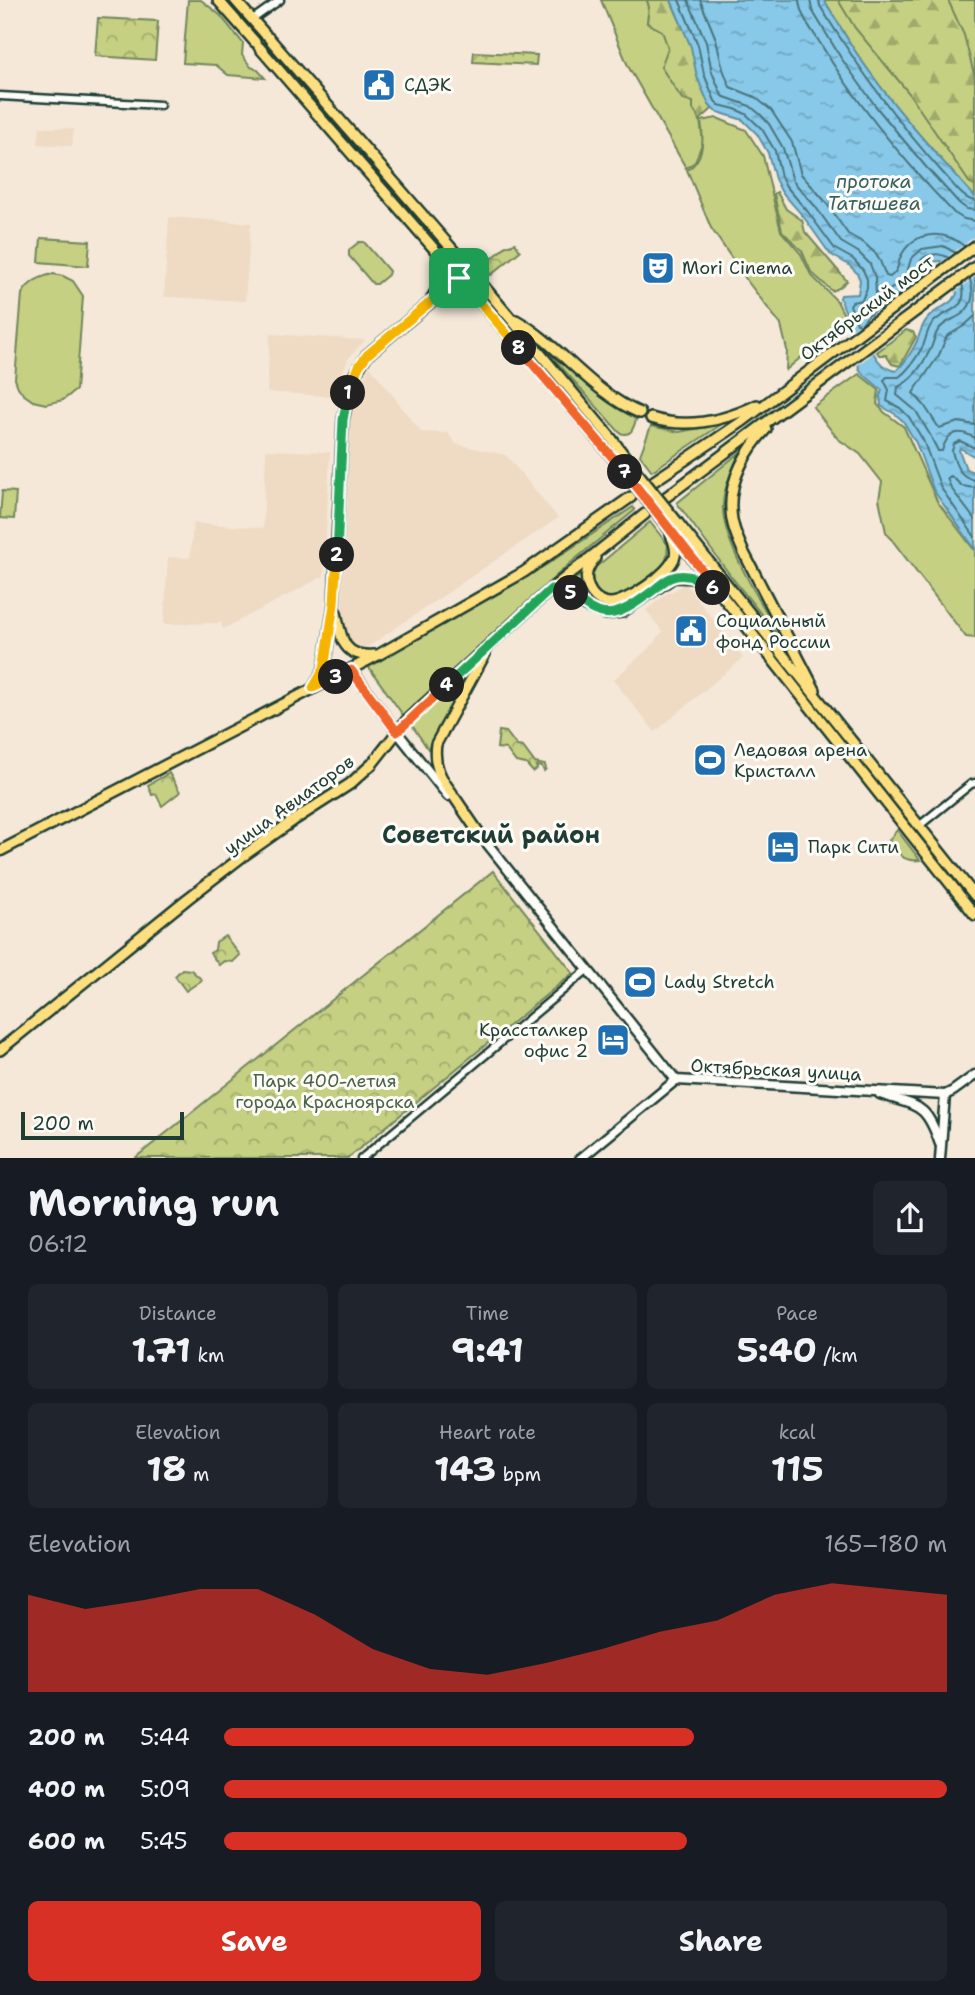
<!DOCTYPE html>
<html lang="en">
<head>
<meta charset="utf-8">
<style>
  :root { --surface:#171b24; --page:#20242c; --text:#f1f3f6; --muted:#9ea1a6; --accent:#d93025 }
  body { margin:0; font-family:"Shantell Sans",sans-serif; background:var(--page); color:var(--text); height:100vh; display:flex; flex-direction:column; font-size:26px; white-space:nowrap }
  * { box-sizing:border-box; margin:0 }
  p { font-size:23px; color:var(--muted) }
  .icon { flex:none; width:38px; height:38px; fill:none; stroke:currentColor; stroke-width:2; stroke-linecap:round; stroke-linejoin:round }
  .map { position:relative; height:1158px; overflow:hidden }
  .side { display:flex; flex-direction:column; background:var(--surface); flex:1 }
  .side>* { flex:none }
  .scale { position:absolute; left:21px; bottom:18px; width:163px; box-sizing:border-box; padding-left:7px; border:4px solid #1f3d34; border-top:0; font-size:19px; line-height:24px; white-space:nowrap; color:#1f3d34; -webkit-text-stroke:5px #fdfcf7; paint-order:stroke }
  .pin { position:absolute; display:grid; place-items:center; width:60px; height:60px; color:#fff; margin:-30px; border-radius:14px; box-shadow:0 4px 10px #0006 }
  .km { position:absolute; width:35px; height:35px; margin:-18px; border-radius:50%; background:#222; color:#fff; font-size:19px; line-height:35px; text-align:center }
  .round { display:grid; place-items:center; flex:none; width:74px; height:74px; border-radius:10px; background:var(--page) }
  .summary { display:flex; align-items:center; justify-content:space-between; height:119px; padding:0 28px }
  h1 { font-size:38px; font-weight:700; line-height:52px }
  .figures { display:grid; grid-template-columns:repeat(3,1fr); gap:10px; height:119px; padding:7px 28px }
  .figures div { display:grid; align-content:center; border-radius:10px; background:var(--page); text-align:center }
  .figures b { font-size:35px; font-weight:700 }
  .figures small { font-size:19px; font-weight:400 }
  .figures p { font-size:19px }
  .chart { height:196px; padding:14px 28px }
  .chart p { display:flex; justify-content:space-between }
  .chart svg { width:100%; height:126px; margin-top:7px; fill:var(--accent); opacity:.7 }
  .button { display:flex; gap:14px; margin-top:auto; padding:14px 28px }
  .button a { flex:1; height:80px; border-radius:10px; background:var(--accent); color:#fff; font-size:28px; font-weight:700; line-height:80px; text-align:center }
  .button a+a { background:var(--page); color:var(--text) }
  ul { padding:0 28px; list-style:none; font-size:23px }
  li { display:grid; grid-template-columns:112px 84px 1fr; align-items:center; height:52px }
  li i { height:18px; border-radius:9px; background:var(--accent) }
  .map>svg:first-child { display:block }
  .built { fill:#efdac4 }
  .green { fill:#c5d083; stroke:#72865c; stroke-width:2 }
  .forest { fill:url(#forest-firs); stroke:#72865c; stroke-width:2 }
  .park { fill:url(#park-crowns); stroke:#72865c; stroke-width:2 }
  .water { fill:url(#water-ripples); stroke:#5e90a1; stroke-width:2; fill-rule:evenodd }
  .pier { fill:#f5e8d9 }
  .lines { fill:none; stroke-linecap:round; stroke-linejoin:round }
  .shore { stroke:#49757c; stroke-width:2 }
  .street-casing { stroke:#1f3d34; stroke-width:11 }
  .secondary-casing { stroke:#1f3d34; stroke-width:13 }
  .primary-casing { stroke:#1f3d34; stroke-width:14 }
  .street { stroke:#fdfcf7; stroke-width:6 }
  .secondary { stroke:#fdfcf7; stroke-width:8 }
  .primary { stroke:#fedf80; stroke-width:9 }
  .primary-bridge-casing { stroke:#1f3d34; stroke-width:14; stroke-linecap:butt }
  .primary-bridge { stroke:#fedf80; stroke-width:9 }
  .split-1-casing { stroke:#fff; stroke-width:14 }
  .split-2-casing { stroke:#fff; stroke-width:14 }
  .split-3-casing { stroke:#fff; stroke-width:14 }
  .split-4-casing { stroke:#fff; stroke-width:14 }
  .split-5-casing { stroke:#fff; stroke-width:14 }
  .split-6-casing { stroke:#fff; stroke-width:14 }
  .split-7-casing { stroke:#fff; stroke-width:14 }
  .split-8-casing { stroke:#fff; stroke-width:14 }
  .split-9-casing { stroke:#fff; stroke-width:14 }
  .split-1 { stroke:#f5b400; stroke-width:9 }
  .split-2 { stroke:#22a559; stroke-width:9 }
  .split-3 { stroke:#f5b400; stroke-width:9 }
  .split-4 { stroke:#f0652b; stroke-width:9 }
  .split-5 { stroke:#22a559; stroke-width:9 }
  .split-6 { stroke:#22a559; stroke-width:9 }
  .split-7 { stroke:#f0652b; stroke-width:9 }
  .split-8 { stroke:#f0652b; stroke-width:9 }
  .split-9 { stroke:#f5b400; stroke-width:9 }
  .labels { text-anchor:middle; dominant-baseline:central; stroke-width:6; stroke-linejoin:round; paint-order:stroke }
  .poi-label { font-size:18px; fill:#1f3d34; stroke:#fdfcf7; text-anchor:start }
  .street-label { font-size:18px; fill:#1f3d34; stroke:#fdfcf7 }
  .park-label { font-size:18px; fill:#486248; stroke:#fdfcf7 }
  .water-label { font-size:19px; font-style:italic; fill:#396061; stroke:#fdfcf7 }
  .district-label { font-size:24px; font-weight:bold; fill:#1f3d34; stroke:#fdfcf7 }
</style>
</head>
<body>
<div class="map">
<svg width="975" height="1159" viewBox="0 0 975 1159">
  <defs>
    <pattern id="forest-firs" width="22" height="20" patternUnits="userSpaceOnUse" patternTransform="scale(1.75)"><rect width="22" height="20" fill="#c5d083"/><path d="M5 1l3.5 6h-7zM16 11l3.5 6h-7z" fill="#9faa6c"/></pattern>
    <pattern id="park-crowns" width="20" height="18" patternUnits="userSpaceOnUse" patternTransform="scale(1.75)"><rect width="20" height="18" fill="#c5d083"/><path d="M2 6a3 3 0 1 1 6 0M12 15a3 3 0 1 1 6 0" fill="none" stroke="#9faa6c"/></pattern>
    <pattern id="water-ripples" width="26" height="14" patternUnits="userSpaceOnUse" patternTransform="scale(1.75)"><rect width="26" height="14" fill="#88c8e9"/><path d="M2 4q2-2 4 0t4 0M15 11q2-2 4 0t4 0" fill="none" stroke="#6fa4be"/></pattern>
  </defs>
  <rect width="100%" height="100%" fill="#f5e8d9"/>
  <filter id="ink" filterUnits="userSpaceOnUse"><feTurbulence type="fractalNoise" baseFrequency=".0143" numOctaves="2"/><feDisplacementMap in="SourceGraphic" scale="14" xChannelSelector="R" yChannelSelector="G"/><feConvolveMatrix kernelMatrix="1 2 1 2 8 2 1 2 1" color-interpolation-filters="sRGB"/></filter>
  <g filter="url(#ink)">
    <g class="built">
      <path d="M40 127 74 129 72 146 38 144Z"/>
      <path d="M169 217 251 223 245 301 164 297Z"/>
      <path d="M270 334 365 340 348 359 339 381 337 397 267 392Z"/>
      <path d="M370 366 421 432 448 433 456 444 506 455 558 518 369 646 361 648 349 644 344 630 342 613 350 421 355 394Z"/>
      <path d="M266 450 330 452 324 576 223 629 221 623 164 624 168 557 190 558 193 523 263 528Z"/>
      <path d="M685 583 743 658 655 732 613 680 656 642 657 637 663 632 646 610 670 591 671 593Z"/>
    </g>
    <g class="green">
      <path d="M188 0H201L220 15 243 43 242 55 251 67 258 70 265 78 228 75 216 65 183 63Z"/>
      <path d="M601 0H647L649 7 647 23 663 31 668 48 693 102V109L700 120 703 141 695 162 686 168 628 66Z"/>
      <path d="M824 0H975V197C932 150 890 103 855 51 844 34 835 17 824 0Z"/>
      <path d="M717 118 746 130 763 156 781 231 801 254 811 275 837 301 846 319 786 370 787 350 781 325 748 282 711 228 687 170C704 160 704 140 701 121Z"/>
      <path d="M41 238 90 241 88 266 39 262Z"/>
      <path d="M359 242H364L389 271 388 275 377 284H373L349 256V250Z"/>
      <path d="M53 274 63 276 73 281 83 296 76 390 63 400 46 404 33 401 23 394 18 387 15 379 22 294C29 282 39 277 53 274Z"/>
      <path d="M547 351 636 420C633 429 631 437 620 433Z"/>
      <path d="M859 374 879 390 877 404 884 412 904 427 937 501 975 551V638L966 637 886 532 879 499 882 482 860 454 838 439 813 407Z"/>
      <path d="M722 424 652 471 640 455 651 426 679 432Z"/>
      <path d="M739 453C732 472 722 490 723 510 725 549 765 608 784 643L730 575 677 503Z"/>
      <path d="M2 491 16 492 14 519 0 518Z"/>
      <path d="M633 507 635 510 567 566 403 715 368 666 546 565Z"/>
      <path d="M650 522 668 545 666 562 660 570 616 599C603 598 597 594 590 582L596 567Z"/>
      <path d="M583 573C583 595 597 606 619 607V609C594 611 585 601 567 586Z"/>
      <path d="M469 671 428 749 411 724Z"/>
      <path d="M897 830 920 860C901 862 899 853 889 840Z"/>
    </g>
    <g class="forest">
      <path d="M647 0H671C677 16 685 30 691 46 698 67 699 89 712 109L700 120 693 109V102L682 99 661 67 668 48 662 31 647 23 649 7Z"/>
      <path d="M838 0H948L964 35 975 78V186L969 182 908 92 855 28Z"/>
      <path d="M777 192 786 209 802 220 805 232 847 281 839 288 832 291 811 272 802 251 782 231 774 194Z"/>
      <path d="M906 330 913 332 916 337 900 366 892 364 886 355H879L877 352Z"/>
    </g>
    <g class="park">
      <path d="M98 18 158 21 155 60 95 56Z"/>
      <path d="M474 52 537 55 536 65 473 62Z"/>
      <path d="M515 243 520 251 491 275 484 266 506 246Z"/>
      <path d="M499 731 506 732 517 746 523 747 535 763 545 765 546 769 544 771 542 767 536 766 537 769 533 772 526 764 516 762 506 749 497 748Z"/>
      <path d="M169 773 180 792 162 806 156 794 152 795 148 785Z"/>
      <path d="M493 871 573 973 348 1158H135Z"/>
      <path d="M225 936 240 955 233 962 224 961 219 965 210 953 215 950 216 942Z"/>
      <path d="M182 969 191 970 202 980 186 991 175 976Z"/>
    </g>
    <path class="water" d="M671 0H824C835 17 844 34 855 51 890 103 932 150 975 197V457L960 448 959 450 966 469 975 473V549L934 491 916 443 903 421 895 414 881 406 880 396 882 390 862 373 859 368 847 316 840 298 841 295 858 294 860 280 857 273 849 265 830 254 803 216 781 191 775 179 768 153 757 134 743 120 715 111 709 105 697 77 691 47ZM941 261 951 269 957 294C951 306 937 307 928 318 921 325 920 335 916 343 911 353 904 364 896 371 879 368 874 355 868 341L877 317 923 280 925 267 930 262Z"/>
    <g class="pier">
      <path d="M975 236V277L954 293 947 271 940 265H937Z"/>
      <path d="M927 272 926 282 873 326 871 340 876 351 855 367 848 332Z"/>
    </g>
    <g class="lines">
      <g class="shore">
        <path d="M679 0 698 45 704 74 715 101 719 105 735 109 746 114 762 129 775 151 781 177 786 186 808 212 835 249 853 259 863 270 867 279V288L862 300 852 302 850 305 857 323 861 324"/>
        <path d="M688 0 706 42 712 72 722 96 750 106 761 115 769 124 783 148 793 181 815 206 841 242 858 252 870 264 875 277 876 296 880 297 905 279 911 259 922 249 943 246 956 253"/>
        <path d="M700 0 716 39 723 69 730 87 755 97 771 110 792 142 801 174 824 200 848 234 864 243 875 253 880 261 886 276 890 277C901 269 896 264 902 254 916 230 945 230 964 246"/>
        <path d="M799 0C800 16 812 30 820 43 857 105 904 161 954 213L964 219 975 221"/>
        <path d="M810 0 812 10 841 58 877 108 926 167 960 204 967 209 975 210"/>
        <path d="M819 0 820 6C857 66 896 121 943 173 952 182 963 200 975 201"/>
        <path d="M970 279C972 289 975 296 969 306 962 319 948 318 939 329 934 335 934 343 930 350 923 364 913 380 898 387L897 395 916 411 930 435 938 451H942C947 432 958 428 975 438"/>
        <path d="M962 284C970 312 944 308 931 325 927 331 926 339 923 346 917 357 909 370 899 377H887L884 380 889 390 887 401 900 408 909 417 923 440 941 488 975 537"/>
        <path d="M975 316 964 326 947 336 939 355 913 393 924 405 939 428 959 422 975 425"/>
        <path d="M862 323C874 305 897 300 912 285 920 276 914 262 927 256 934 253 943 254 949 258"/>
        <path d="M975 448 960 441 954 444 952 451C955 464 960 478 975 480"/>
        <path d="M975 488 962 486 951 476 947 478 951 488 975 520"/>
      </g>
      <defs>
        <g id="street">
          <path d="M253 19 280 0"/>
          <path d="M0 96 160 105"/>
          <path d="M919 826 971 784 975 783"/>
          <path d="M361 1159 587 970"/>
        </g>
        <g id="secondary">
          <path d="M351 669 397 732 448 796"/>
          <path d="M478 832 676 1080 945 1095 953 1091 975 1075"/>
          <path d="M880 1094C919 1107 926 1103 940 1144"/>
          <path d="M580 1159 676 1080"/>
          <path d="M940 1159 945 1095"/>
        </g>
        <g id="primary">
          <path d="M218 0 255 42"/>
          <path d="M235 0 265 34"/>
          <path d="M269 38 460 258 611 438 632 466"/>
          <path d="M259 47 547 379 625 472"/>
          <path d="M432 298C440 285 445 273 439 258"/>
          <path d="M438 299 457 296 476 300"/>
          <path d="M516 320C560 345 592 393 640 413"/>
          <path d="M651 418C686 429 724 421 757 405"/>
          <path d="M766 429C747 449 729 480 731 509 731 524 737 537 743 551L815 690"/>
          <path d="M654 481 743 421 975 246"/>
          <path d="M666 497 975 267"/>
          <path d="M678 523 975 896"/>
          <path d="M670 530 975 915"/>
          <path d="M595 558C591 563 588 567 587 572 584 587 595 603 610 603 627 603 670 573 675 556 677 549 674 542 671 535"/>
          <path d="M551 589 566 590 585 606 606 614 622 612 674 577 698 578 710 585"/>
          <path d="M336 612C341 637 342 658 374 655"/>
          <path d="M314 687 324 669 334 604 343 420 352 379 367 355 462 276"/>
          <path d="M452 793C440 778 433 764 436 744L485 654"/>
          <path d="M455 798 481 836"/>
          <path d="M0 851 378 655 524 572 631 497"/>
          <path d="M0 1050 187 899 243 856 294 820 350 784 372 764 406 721 551 589 645 514"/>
        </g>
      </defs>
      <use href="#street" class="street-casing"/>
      <use href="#secondary" class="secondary-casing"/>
      <use href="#primary" class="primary-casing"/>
      <use href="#street" class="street"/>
      <use href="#secondary" class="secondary"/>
      <use href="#primary" class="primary"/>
      <defs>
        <g id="primary-bridge">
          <path d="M632 466 678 523"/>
          <path d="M625 472 670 530"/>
        </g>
      </defs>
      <use href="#primary-bridge" class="primary-bridge-casing"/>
      <use href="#primary-bridge" class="primary-bridge"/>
    </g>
  </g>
  <g class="lines" filter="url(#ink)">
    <defs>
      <path id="split-1" d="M348 393 359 366 367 355 459 278"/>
      <path id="split-2" d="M337 555 343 420 348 393"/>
      <path id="split-3" d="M336 677 313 688 324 669 334 604 337 555"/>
      <path id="split-4" d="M336 677 351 670 397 732 447 685"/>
      <path id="split-5" d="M447 685 551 589 566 590 571 593"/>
      <path id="split-6" d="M571 593C604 628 623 613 655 589 660 585 666 579 673 577 687 572 702 580 713 588"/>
      <path id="split-7" d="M625 472 720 593 713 588"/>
      <path id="split-8" d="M519 348 625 472"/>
      <path id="split-9" d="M459 278 519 348"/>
    </defs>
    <use href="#split-1" class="split-1-casing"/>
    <use href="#split-2" class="split-2-casing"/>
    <use href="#split-3" class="split-3-casing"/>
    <use href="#split-4" class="split-4-casing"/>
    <use href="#split-5" class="split-5-casing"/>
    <use href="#split-6" class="split-6-casing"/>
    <use href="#split-7" class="split-7-casing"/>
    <use href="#split-8" class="split-8-casing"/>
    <use href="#split-9" class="split-9-casing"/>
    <use href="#split-1" class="split-1"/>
    <use href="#split-2" class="split-2"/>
    <use href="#split-3" class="split-3"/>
    <use href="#split-4" class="split-4"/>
    <use href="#split-5" class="split-5"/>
    <use href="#split-6" class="split-6"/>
    <use href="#split-7" class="split-7"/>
    <use href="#split-8" class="split-8"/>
    <use href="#split-9" class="split-9"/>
  </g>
  <defs>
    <symbol id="civic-square" viewBox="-11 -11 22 22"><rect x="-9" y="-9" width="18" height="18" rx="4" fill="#1f6fb2" stroke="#fdfcf7"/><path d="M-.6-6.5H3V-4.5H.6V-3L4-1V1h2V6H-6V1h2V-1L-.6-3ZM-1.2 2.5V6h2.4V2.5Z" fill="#fff"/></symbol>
    <symbol id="theatre-square" viewBox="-11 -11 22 22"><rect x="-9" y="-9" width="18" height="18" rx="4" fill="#1f6fb2" stroke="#fdfcf7"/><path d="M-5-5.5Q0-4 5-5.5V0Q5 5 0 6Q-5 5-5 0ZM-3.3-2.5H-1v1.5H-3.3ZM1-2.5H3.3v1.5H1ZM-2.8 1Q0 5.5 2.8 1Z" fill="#fff"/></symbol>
    <symbol id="stadium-square" viewBox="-11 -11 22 22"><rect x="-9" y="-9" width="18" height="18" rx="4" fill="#1f6fb2" stroke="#fdfcf7"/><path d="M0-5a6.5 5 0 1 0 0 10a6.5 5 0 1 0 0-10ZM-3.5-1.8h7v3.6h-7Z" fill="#fff"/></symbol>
    <symbol id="hotel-square" viewBox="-11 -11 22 22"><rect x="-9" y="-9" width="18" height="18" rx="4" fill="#1f6fb2" stroke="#fdfcf7"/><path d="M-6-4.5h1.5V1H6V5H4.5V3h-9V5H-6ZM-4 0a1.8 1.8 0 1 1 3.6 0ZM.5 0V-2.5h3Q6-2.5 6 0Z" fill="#fff"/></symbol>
  </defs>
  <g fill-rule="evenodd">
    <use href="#civic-square" x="360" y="66" width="38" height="38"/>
    <use href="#theatre-square" x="639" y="249" width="38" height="38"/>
    <use href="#civic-square" x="672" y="612" width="38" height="38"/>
    <use href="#stadium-square" x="691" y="741" width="38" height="38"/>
    <use href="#hotel-square" x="764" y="828" width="38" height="38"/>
    <use href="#stadium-square" x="621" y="963" width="38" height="38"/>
    <use href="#hotel-square" x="594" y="1021" width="38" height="38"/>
  </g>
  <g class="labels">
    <g class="poi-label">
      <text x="404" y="85">СДЭК</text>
      <text x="682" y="268">Mori Cinema</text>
      <text x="716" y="621">Социальный<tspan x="716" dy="21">фонд России</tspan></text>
      <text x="734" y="750">Ледовая арена<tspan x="734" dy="21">Кристалл</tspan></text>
      <text x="808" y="847">Парк Сити</text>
      <text x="664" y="982">Lady Stretch</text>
      <text x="588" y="1030" text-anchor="end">Крассталкер<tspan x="588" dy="21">офис 2</tspan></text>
    </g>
    <g class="street-label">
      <text transform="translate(867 308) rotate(-37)">Октябрьский мост</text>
      <text transform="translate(289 805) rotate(-36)">улица Авиаторов</text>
      <text transform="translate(776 1070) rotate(3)">Октябрьская улица</text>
    </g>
    <g class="park-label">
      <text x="325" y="1081">Парк 400-летия<tspan x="325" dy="21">города Красноярска</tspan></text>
    </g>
    <g class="water-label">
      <text x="874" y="181">протока<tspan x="874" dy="22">Татышева</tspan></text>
    </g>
    <g class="district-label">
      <text x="491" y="835">Советский район</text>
    </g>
  </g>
</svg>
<div class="scale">200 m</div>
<div class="pin" style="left:459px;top:278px;background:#1e9e55"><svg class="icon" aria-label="arrive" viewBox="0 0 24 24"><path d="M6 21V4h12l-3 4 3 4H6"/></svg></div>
<b class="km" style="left:348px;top:393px">1</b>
<b class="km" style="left:337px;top:555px">2</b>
<b class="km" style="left:336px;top:677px">3</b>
<b class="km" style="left:447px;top:685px">4</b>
<b class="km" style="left:571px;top:593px">5</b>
<b class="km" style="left:713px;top:588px">6</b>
<b class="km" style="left:625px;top:472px">7</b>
<b class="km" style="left:519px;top:348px">8</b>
</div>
<section class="side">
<div class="summary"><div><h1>Morning run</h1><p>06:12</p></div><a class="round"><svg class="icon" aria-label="share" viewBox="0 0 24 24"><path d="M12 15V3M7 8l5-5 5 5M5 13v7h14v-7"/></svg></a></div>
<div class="figures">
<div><p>Distance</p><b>1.71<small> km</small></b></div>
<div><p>Time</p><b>9:41</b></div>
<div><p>Pace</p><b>5:40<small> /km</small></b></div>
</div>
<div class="figures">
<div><p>Elevation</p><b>18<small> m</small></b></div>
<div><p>Heart rate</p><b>143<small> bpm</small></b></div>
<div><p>kcal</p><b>115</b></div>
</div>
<div class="chart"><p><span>Elevation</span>165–180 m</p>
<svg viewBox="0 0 160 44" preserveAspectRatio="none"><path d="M0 44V10L10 15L20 12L30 8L40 8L50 17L60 29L70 36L80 38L90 34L100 29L110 23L120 19L130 10L140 6L150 8L160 10V44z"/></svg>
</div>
<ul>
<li><b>200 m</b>5:44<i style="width:65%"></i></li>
<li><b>400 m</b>5:09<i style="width:100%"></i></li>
<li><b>600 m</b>5:45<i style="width:64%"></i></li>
</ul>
<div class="button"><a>Save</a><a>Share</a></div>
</section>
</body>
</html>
